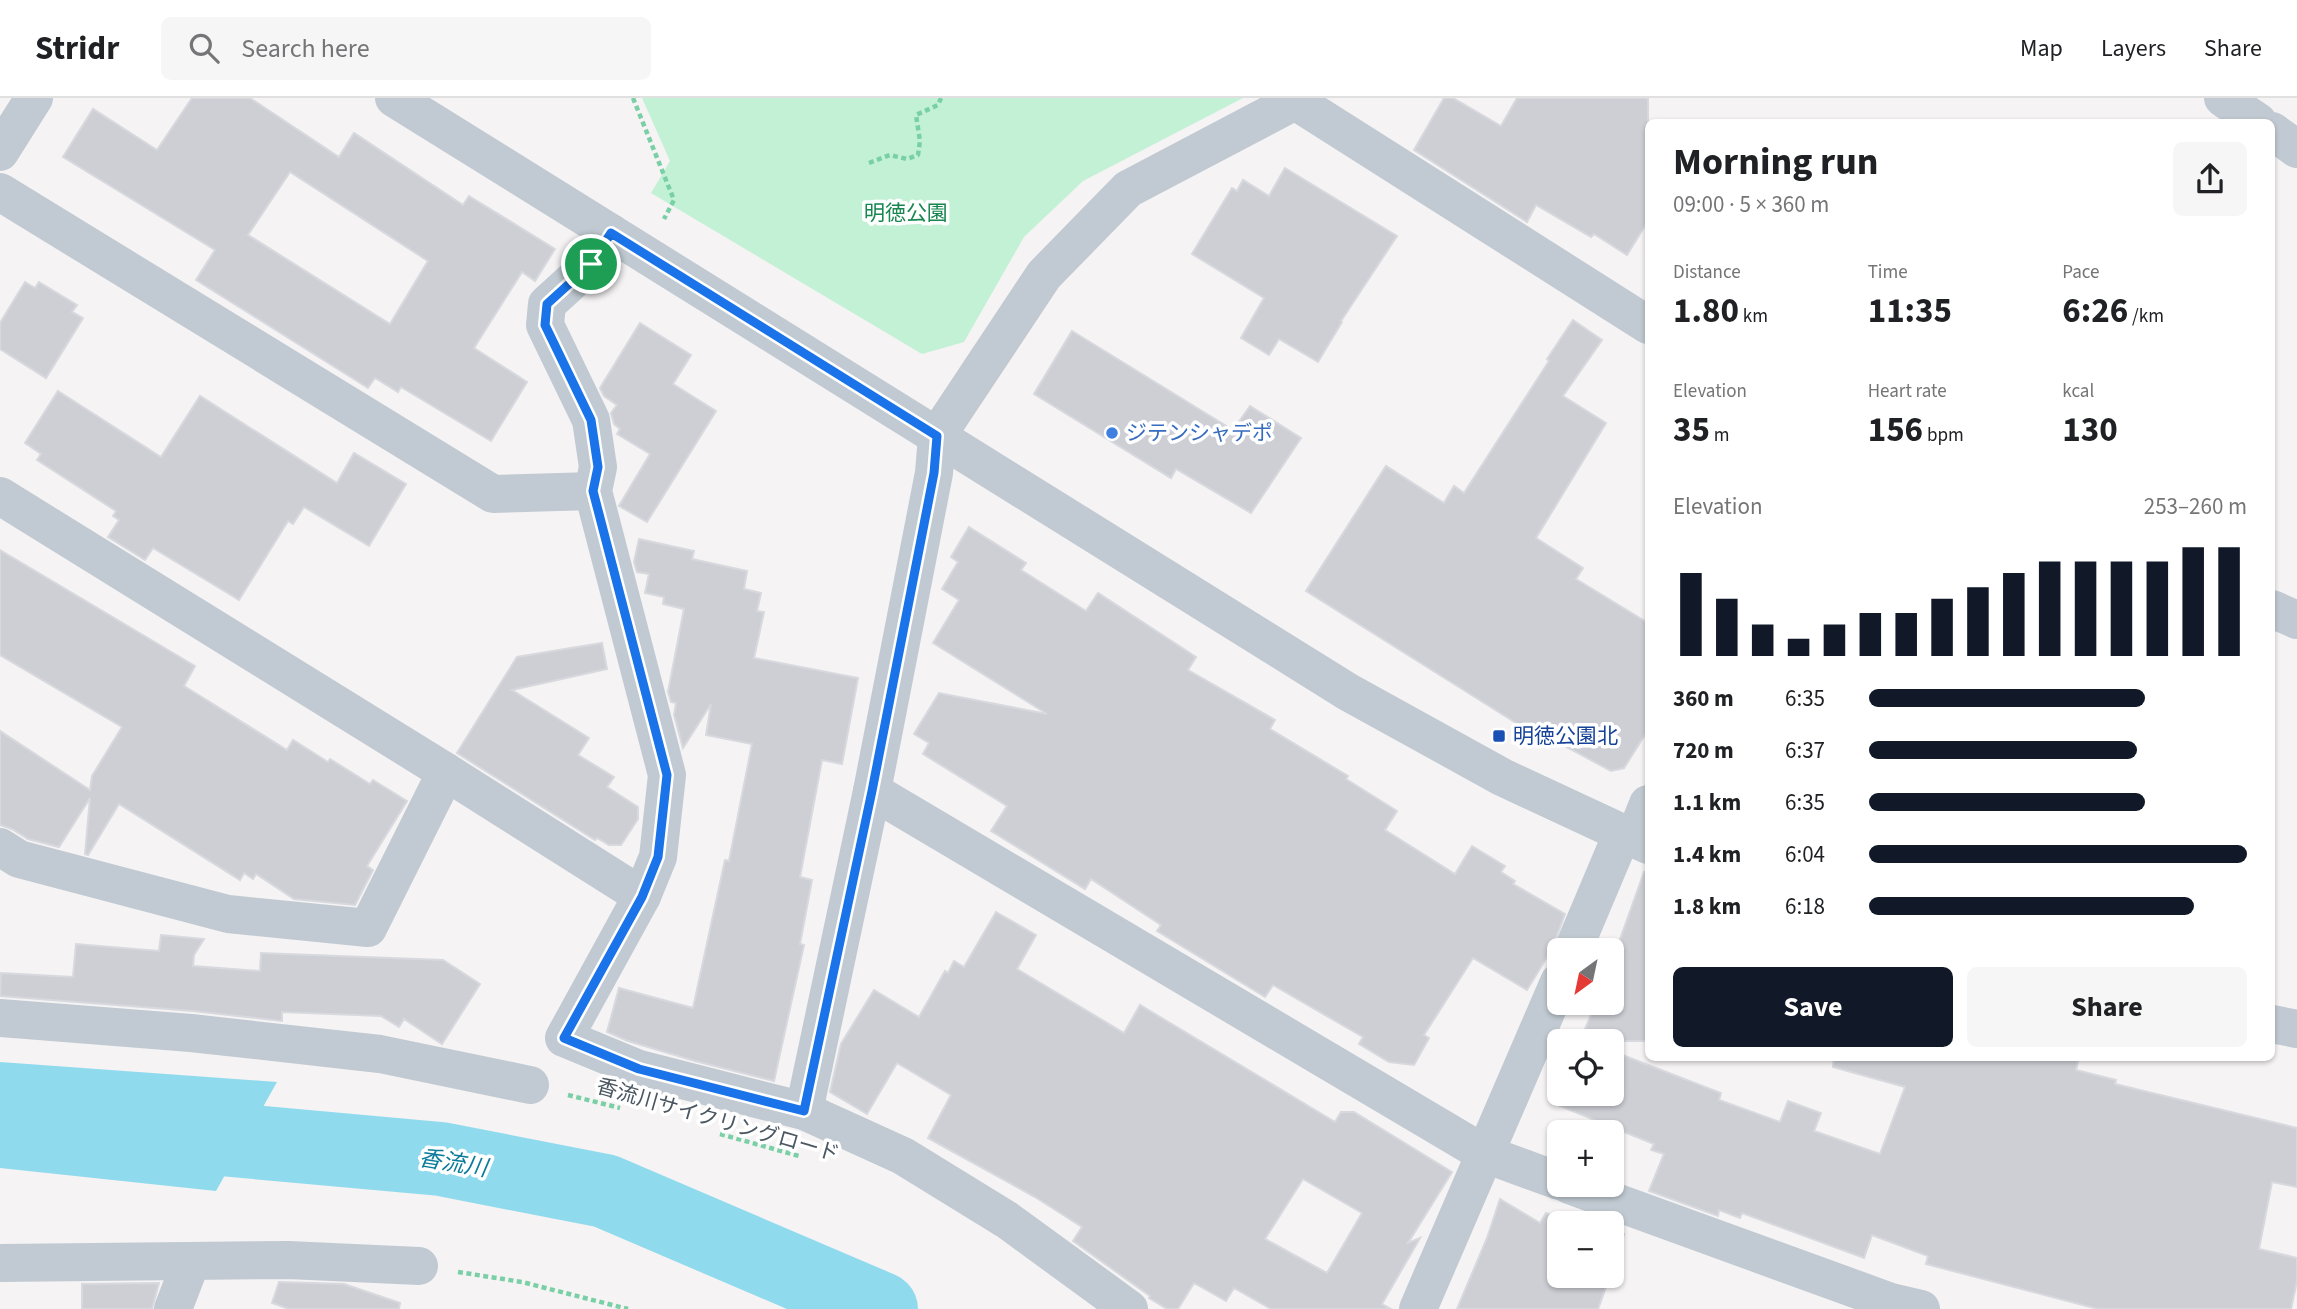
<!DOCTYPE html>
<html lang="en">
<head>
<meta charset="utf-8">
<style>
  :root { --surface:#fff; --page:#f6f6f6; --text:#202124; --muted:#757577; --line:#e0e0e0; --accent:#111827 }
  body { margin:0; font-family:"Source Sans 3","Noto Sans JP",sans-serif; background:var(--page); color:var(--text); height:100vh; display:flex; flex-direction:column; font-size:26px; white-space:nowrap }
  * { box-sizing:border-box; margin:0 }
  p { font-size:23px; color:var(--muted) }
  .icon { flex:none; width:38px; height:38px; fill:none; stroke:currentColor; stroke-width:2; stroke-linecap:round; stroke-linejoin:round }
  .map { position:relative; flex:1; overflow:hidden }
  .panel { position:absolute; left:1645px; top:21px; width:630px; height:942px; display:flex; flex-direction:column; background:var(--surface); border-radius:10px; box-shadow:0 2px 5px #0004 }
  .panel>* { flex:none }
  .needle { width:46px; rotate:213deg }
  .controls { position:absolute; left:1547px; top:840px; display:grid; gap:14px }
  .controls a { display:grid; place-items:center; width:77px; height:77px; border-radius:10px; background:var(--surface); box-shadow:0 2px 5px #0004; font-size:35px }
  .pin { position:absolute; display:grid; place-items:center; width:60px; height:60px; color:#fff; margin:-30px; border:4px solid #fff; border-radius:50%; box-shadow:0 2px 7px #0007 }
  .round { display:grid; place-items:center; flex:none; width:74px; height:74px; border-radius:10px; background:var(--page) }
  .headline { display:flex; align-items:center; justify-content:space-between; height:119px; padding:0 28px }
  h1 { font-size:38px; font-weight:700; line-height:52px }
  .metrics { display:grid; grid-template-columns:repeat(3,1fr); gap:10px; height:119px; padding:7px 28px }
  .metrics div { display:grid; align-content:center }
  .metrics b { font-size:35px; font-weight:700 }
  .metrics small { font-size:19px; font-weight:400 }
  .metrics p { font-size:19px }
  .chart { height:196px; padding:14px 28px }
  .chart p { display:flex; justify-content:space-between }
  .chart svg { width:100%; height:126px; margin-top:7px; stroke:var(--accent); stroke-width:6 }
  .button { display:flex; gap:14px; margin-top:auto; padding:14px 28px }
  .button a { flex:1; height:80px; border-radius:10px; background:var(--accent); color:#fff; font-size:28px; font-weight:700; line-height:80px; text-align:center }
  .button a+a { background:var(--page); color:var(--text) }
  ul { padding:0 28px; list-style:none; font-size:23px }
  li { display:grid; grid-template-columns:112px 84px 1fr; align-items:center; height:52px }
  li i { height:18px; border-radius:9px; background:var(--accent) }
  header { display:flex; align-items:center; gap:42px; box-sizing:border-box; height:98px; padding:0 35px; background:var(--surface); border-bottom:2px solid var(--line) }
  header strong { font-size:33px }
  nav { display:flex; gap:38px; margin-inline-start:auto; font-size:24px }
  .search { width:490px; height:63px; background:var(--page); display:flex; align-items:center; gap:18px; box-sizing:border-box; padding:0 24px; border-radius:10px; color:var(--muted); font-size:26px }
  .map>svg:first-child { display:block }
  .green { fill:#c3f1d5 }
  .water { fill:#90daee }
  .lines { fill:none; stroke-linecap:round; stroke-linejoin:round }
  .river { stroke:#90daee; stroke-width:74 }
  .building { fill:#cdcfd5; stroke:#d7d9de; stroke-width:2; fill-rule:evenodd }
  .path { stroke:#7ad0a6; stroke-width:4.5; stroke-dasharray:5 3.5; stroke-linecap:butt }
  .minor { stroke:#c1cad2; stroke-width:38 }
  .tertiary { stroke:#c1cad2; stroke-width:38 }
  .route-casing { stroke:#fff; stroke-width:14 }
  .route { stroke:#1a73e8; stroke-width:9 }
  .shop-dot { fill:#3f7fe0; stroke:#fff; stroke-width:2.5 }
  .transit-dot { fill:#1a4fb4; stroke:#fff; stroke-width:2.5 }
  .labels { text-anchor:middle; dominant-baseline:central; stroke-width:7; stroke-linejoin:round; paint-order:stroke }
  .park-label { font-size:21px; fill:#17864f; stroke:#fff }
  .shop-label { font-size:21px; fill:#366cbe; stroke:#fff; text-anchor:start }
  .transit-label { font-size:21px; fill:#164399; stroke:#fff; text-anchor:start }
  .street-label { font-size:21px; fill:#4a5661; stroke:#fff }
  .water-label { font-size:23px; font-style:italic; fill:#0c7c9b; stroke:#fff }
</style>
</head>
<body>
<header>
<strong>Stridr</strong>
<div class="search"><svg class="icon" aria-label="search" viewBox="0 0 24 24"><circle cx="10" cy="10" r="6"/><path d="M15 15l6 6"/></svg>Search here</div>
<nav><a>Map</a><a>Layers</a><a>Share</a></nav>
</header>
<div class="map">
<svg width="2297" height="1211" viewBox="0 0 2297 1211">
  <rect width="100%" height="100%" fill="#f5f3f3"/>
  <path class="green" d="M642 0H1243L1083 83 1024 139 964 244 922 256 651 95 670 63Z"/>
  <path class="water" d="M0 964 277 984 216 1093 0 1070Z"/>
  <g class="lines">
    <path class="river" d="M0 1021 441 1061 605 1093 881 1211"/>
  </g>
  <g class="building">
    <path d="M192 0H250L339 59 354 35 463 107 469 98 555 151 535 183 522 174 474 250 527 284 491 343 401 289 398 294 375 280 368 290 196 182 215 152 63 59 93 11 157 52ZM290 74 428 163 390 226 248 137Z"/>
    <path d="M1444 0H1453L1501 28 1517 0H1648V123L1627 157 1594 136 1591 139 1536 107 1527 124 1414 52Z"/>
    <path d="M1285 70 1397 138 1341 223 1342 224 1318 264 1279 241 1269 257 1241 240 1264 200 1192 156 1232 90 1237 93 1243 82 1269 98Z"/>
    <path d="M25 184 35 190 39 184 77 207 72 214 83 220 46 280 0 251V225Z"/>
    <path d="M1573 222 1602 242 1563 298 1606 325 1536 440 1583 470 1576 481 1648 525V632L1624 670 1611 673 1526 627 1524 630 1306 493 1386 368 1444 405 1454 388 1464 395 1549 263 1547 261Z"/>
    <path d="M640 225 691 257 673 286 716 313 647 424 619 408 650 356 617 336 620 331 614 326 611 315 617 307 604 298 600 290Z"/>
    <path d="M1072 233 1233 332 1250 308 1301 340 1251 415 1176 371 1171 380 1034 296Z"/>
    <path d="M58 293 161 359 200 298 337 385 354 355 406 386 369 448 304 409 293 426 288 423 239 502 153 450 145 462 108 439 119 422 113 418 116 413 37 362 41 356 25 345Z"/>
    <path d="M969 429 1026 465 1021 472 1086 513 1098 495 1196 559 1188 572 1275 622 1270 631 1348 678 1346 681 1397 713 1385 732 1455 776 1472 748 1505 768 1501 774 1515 783 1513 786 1565 816 1552 851 1527 892 1473 860 1424 937 1429 940 1414 967 1389 964 1359 946 1363 939 1273 887 1265 899 1157 833 1161 827 1091 781 1085 791 991 733 1007 708 923 656 929 645 914 636 939 595 1047 616 933 545 959 502 942 491 958 464 951 459Z"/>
    <path d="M639 441 694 453 692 461 747 473 744 491 761 495 757 513 764 514 754 560 858 580 842 666 822 662 800 779 812 782 800 846 804 847 774 983 695 963 628 943 607 934 619 890 693 910 725 762 729 763 752 646 706 637 711 606 683 650 674 617 676 605 671 604 668 594 684 511 663 506 664 499 645 495 649 476 637 474 634 464Z"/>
    <path d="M0 452 195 568 184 588 287 652 293 642 328 664 330 661 370 686 373 682 407 703 367 768 373 772 355 807 294 801 256 776 253 781 244 775 240 782 119 706 88 757 85 756 90 700 59 749 28 741 12 731 0 727V633L90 692 92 678 122 629 0 557Z"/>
    <path d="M602 545 607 571 512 592 589 640 578 657 614 679 607 689 638 709V721L621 747H609L597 740 595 742 457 655 517 559Z"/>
    <path d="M1644 774 1648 775V943H1580L1596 905H1612V864Z"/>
    <path d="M996 814 1036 837 1017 871 1124 935 1140 907 1335 1024 1341 1014H1354L1452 1074 1408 1145 1420 1140 1382 1206 1391 1211H1271L1234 1190 1226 1203 1194 1185 1178 1211H1167L1149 1200 1150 1198 1073 1143 1082 1129 1035 1099 928 1040 951 997 897 965 867 1016 830 994 841 946 874 892 919 919 945 873 948 875 954 863 964 869ZM1303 1081 1362 1115 1327 1175 1265 1141Z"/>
    <path d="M161 837 204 841 194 857 193 868 260 873 261 855 443 862 480 886 442 946 404 921 399 929 381 918 282 914V923L193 913 0 898 1 875 73 879 76 846 159 853Z"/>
    <path d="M1612 953 1721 995 1719 1002 1780 1024 1788 1003 1821 1015 1814 1033 1880 1056 1905 989 1833 969 1834 959H2079L2076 972 2116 982 2115 986 2297 1030V1089L2272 1084 2259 1151 2297 1160V1183L2291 1211H2098L1926 1166 1928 1158 1872 1137 1864 1160 1742 1115 1740 1120 1719 1112 1718 1118 1649 1093 1664 1056 1651 1052 1654 1046 1555 1006 1559 995 1612 996Z"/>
    <path d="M1500 1101 1540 1125 1546 1115 1573 1125H1559V1178H1610L1598 1211H1457L1487 1140Z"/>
    <path d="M1612 1132 1624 1136 1612 1172Z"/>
    <path d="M279 1184 344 1186 400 1205 399 1211H289L272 1205Z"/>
    <path d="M159 1185 152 1211H82V1186Z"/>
  </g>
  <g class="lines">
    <g class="path">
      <path d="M633 0 674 102 664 121"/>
      <path d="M869 65 890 57 907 61 918 57 920 43 916 17 938 7 941 0"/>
      <path d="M568 997 620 1010"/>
      <path d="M720 1036 799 1058"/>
      <path d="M458 1174 522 1184 628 1211"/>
    </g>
    <g class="minor">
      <path d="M2223 0 2258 24"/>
      <path d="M1295 3 1648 227"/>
      <path d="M2272 33 2297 51"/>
      <path d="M0 54 34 0"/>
      <path d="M0 94 493 396 593 393"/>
      <path d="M0 398 446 674 642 798 658 759 667 677 593 393 598 369 591 322 545 227 547 206 591 166 611 135"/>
      <path d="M2272 511 2297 522"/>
      <path d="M872 693 1485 1056 1559 1083"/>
      <path d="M1634 741 1648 706"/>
      <path d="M0 749 19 761 228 816 368 830 446 674"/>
      <path d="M642 798 564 940 639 971 804 1013 872 693 934 375 937 338"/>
      <path d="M1573 852 1622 736"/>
      <path d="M0 920 191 935 380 956 530 987"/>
      <path d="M804 1013 903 1058 1007 1122 1129 1211"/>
      <path d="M1569 1087 1891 1204 1921 1211"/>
      <path d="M0 1165 288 1162 419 1168"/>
      <path d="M173 1211 191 1164"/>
      <path d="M1418 1211 1559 884"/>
    </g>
    <g class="tertiary">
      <path d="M394 0 1348 594 1502 679 1648 747"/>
      <path d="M937 338 1044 177 1128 91 1301 0"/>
      <path d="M2272 926 2297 931"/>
    </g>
  </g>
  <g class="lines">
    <defs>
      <path id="route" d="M611 135 937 338 934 375 872 693 804 1013 639 971 564 940 642 799 658 759 667 677 593 393 598 369 591 322 545 227 547 206 591 166Z"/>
    </defs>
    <use href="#route" class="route-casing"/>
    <use href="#route" class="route"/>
  </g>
  <circle class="shop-dot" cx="1112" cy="335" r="7"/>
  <rect class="transit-dot" x="1492" y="631" width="14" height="14" rx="3.5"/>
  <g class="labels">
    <g class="park-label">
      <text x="906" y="115">明徳公園</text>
    </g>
    <g class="shop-label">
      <text x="1126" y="335">ジテンシャデポ</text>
    </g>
    <g class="transit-label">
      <text x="1513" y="638">明徳公園北</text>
    </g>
    <g class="street-label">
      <text transform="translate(718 1022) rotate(16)">香流川サイクリングロード</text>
    </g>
    <g class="water-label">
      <text transform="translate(453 1065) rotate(9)">香流川</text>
    </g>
  </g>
</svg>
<div class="controls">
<a><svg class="needle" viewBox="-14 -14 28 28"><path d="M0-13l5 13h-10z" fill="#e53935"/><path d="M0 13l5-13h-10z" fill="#757577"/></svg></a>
<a><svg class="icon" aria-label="locate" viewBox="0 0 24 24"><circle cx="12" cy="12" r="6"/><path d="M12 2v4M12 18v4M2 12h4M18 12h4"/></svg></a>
<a>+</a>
<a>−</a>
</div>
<div class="pin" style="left:591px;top:166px;background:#1e9e55"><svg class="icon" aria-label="arrive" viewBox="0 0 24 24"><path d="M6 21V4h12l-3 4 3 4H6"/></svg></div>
<section class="panel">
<div class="headline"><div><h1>Morning run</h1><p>09:00 · 5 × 360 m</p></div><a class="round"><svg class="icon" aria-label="share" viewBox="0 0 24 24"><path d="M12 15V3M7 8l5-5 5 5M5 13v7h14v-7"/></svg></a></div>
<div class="metrics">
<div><p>Distance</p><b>1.80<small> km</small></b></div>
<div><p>Time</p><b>11:35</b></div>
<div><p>Pace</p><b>6:26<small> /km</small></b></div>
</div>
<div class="metrics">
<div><p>Elevation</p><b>35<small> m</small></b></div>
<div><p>Heart rate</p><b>156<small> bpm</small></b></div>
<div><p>kcal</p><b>130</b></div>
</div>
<div class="chart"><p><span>Elevation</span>253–260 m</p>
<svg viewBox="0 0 160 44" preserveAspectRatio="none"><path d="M5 44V15M15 44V24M25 44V33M35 44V38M45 44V33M55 44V29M65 44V29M75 44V24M85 44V20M95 44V15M105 44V11M115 44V11M125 44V11M135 44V11M145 44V6M155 44V6"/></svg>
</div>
<ul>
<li><b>360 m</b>6:35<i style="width:73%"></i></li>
<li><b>720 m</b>6:37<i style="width:71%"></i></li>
<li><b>1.1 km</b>6:35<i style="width:73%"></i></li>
<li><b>1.4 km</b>6:04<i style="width:100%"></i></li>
<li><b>1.8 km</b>6:18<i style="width:86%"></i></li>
</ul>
<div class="button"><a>Save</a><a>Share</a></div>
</section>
</div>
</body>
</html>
